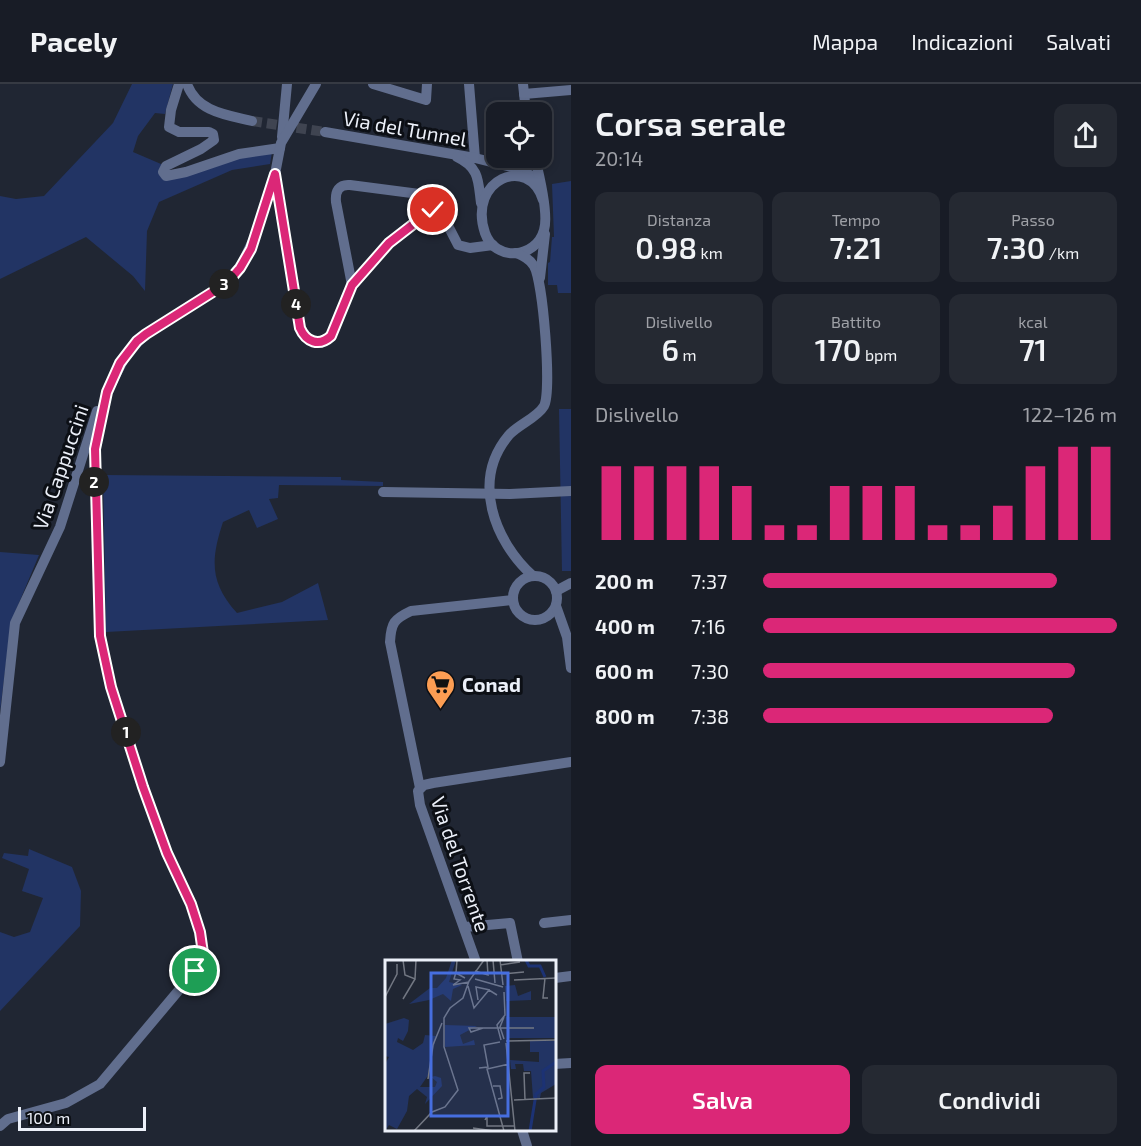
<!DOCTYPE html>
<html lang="it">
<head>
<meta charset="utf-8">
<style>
  :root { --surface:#181c26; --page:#252932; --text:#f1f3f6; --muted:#9fa1a7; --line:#363a43; --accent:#db2777 }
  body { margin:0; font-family:"Exo 2",sans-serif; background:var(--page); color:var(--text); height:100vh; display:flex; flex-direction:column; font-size:22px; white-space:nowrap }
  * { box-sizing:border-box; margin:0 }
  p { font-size:20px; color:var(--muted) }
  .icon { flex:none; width:33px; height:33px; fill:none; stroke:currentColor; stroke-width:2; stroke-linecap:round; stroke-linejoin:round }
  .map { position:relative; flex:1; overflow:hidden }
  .side { display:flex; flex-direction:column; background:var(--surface); width:570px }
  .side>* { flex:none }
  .tools { position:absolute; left:486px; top:18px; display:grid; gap:12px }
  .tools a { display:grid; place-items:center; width:66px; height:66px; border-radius:12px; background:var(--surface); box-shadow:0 3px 9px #0003,0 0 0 2px var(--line); font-size:30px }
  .scale { position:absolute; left:18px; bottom:15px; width:128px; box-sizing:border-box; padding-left:6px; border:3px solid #ecf0f9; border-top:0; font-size:16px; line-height:21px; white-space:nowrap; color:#ecf0f9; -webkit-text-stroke:4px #0c0f15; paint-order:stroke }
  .pin { position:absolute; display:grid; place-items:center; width:51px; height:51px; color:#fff; margin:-26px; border:3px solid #fff; border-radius:50%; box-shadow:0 2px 6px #0007 }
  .km { position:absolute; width:30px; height:30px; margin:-15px; border-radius:50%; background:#222; color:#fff; font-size:16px; line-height:30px; text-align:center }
  .round { display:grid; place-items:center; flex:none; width:63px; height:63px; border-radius:12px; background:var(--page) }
  .head { display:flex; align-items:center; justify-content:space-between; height:102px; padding:0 24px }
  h1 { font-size:33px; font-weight:600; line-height:45px }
  .stats { display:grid; grid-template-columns:repeat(3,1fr); gap:9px; height:102px; padding:6px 24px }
  .stats div { display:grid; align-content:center; border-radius:12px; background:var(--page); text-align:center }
  .stats b { font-size:30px; font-weight:600 }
  .stats small { font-size:16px; font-weight:400 }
  .stats p { font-size:16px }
  .chart { height:168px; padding:12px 24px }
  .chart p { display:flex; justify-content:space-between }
  .chart svg { width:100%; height:108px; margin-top:6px; stroke:var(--accent); stroke-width:6 }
  .cta { display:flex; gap:12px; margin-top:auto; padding:12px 24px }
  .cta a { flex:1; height:69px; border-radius:12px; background:var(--accent); color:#fff; font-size:24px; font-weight:600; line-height:69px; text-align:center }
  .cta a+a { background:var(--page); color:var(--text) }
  ul { padding:0 24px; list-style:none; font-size:20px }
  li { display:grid; grid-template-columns:96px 72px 1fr; align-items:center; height:45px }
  li i { height:15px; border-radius:8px; background:var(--accent) }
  header { display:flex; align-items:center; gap:36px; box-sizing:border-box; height:84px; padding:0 30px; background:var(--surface); border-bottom:2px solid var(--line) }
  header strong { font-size:28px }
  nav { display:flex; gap:33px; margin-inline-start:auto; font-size:21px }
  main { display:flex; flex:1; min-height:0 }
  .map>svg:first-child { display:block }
  .green { fill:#223464 }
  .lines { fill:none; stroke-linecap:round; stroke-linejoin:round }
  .minor-tunnel { stroke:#3f4451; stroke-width:10; stroke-dasharray:10 5; stroke-linecap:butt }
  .minor { stroke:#616e8e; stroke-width:10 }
  .route-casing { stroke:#fff; stroke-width:12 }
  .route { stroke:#db2777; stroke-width:8 }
  .labels { text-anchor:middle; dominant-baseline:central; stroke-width:6; stroke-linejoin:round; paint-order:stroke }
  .street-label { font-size:20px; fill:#ecf0f9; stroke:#0c0f15 }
  .poi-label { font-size:20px; font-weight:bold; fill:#ecf0f9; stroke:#0c0f15; text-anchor:start }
  .inset-river { fill:none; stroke:#1c3274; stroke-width:3 }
  .inset-road { fill:none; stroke:#727782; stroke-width:1.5 }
  .view { fill:#466edf; fill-opacity:0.15; stroke:#466edf; stroke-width:3 }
  .inset-edge { fill:none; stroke:#ecf0f9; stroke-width:3 }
</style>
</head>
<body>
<header>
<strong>Pacely</strong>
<nav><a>Mappa</a><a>Indicazioni</a><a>Salvati</a></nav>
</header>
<main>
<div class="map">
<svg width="571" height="1062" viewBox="0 0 571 1062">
  <rect width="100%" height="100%" fill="#202633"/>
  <g class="green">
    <path d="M132 0H173L165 30 155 29 138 52 133 68 161 80 160 91 235 74 272 68 270 80 232 86 159 118 147 147 145 207 133 192 86 153 0 195V112L16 115 44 112 113 39Z"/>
    <path d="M571 97V209H558L557 201H548V179L550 178 552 153H554L552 100Z"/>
    <path d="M559 325H571V487H562Z"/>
    <path d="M103 391 341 393V396L383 398V402L279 401 278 414 269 415 278 435 257 444 249 426 223 438C211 475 209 498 237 529L282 518 318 499 328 536 106 548Z"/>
    <path d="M0 468 39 471 11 538 0 628Z"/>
    <path d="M29 765 72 783 81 807 80 842 0 927V848L14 853 30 848 43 814 22 807 29 785 2 774 4 769 28 772Z"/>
  </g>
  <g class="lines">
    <path class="minor-tunnel" d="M252 37 325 48"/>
    <g class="minor">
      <path d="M179 0 171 26 169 43 179 48H209L213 50 214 56 201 65 166 82 163 88 166 92 186 88 239 70 280 64"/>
      <path d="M187 0C197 28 227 31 252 37"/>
      <path d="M373 0 426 16 427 0"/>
      <path d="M469 0 475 74"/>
      <path d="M523 0 526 28"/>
      <path d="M524 10 571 6"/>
      <path d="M325 48 475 74 516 84 532 92"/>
      <path d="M282 53 287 0"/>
      <path d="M457 73C480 84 478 97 481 119"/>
      <path d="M535 74C539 90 549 130 544 146 536 175 495 178 485 149 467 95 529 70 543 116"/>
      <path d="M275 94 300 244C306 258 319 264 331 252L352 201 389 159 428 128 433 126 441 128 458 161 470 164 493 161"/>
      <path d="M516 169C523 172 530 175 534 182 543 197 552 307 544 322 537 334 519 340 509 351 471 396 494 457 533 492"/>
      <path d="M540 194 545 150"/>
      <path d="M352 201 336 118C335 107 339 100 350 101L427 111 432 114 441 128"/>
      <path d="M383 408 510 410 571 407"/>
      <circle cx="535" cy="514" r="22"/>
      <path d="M556 507 571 499"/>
      <path d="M556 522 567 553 571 584"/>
      <path d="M0 678 15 539 60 443 97 327"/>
      <path d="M420 704 390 558C391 539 394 535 411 527L513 516"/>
      <path d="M544 839 571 836"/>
      <path d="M465 843 510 839 518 878"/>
      <path d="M476 878 420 721 418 707 424 701 433 699 571 678"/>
      <path d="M555 894 571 892"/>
      <path d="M554 980 571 979"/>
      <path d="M0 1042 8 1035 66 1019 100 1000 195 887 203 869 200 848 191 820 167 769 143 703 111 603 100 552 95 365 107 308 127 269 146 250 227 199 240 184 255 152 275 90 281 59 316 0"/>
      <path d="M522 1046 527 1062"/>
    </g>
  </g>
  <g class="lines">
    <defs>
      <path id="route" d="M195 887 203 869 200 848 191 820 167 769 143 703 111 603 100 552 95 365 107 308 120 279 137 257 146 250 227 199 240 184 251 165 275 90 300 244C306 258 319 263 331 252L352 201 389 159 429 128 433 126"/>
    </defs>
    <use href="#route" class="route-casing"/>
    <use href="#route" class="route"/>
  </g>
  <defs>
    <symbol id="supermarket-pin" viewBox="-11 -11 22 30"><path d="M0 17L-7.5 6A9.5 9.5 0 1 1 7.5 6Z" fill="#fc9d53" stroke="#0c0f15"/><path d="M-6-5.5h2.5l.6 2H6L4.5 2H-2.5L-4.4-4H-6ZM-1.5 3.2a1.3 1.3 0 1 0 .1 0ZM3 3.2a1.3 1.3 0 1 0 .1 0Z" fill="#111"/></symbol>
  </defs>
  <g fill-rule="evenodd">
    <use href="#supermarket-pin" x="424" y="584" width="33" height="45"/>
  </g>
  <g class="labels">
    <g class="street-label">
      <text transform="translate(405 44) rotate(10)">Via del Tunnel</text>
      <text transform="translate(60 383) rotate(-71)">Via Cappuccini</text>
      <text transform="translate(461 780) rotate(71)">Via del Torrente</text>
    </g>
    <g class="poi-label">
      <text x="462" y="600">Conad</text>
    </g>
  </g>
  <g transform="translate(385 876)">
    <rect width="171" height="171" fill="#202633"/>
    <path d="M67 0H71L64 22 77 25 68 29 66 41 58 34 44 40 24 44 45 28H52L61 18ZM130 25 133 36 146 31V40L121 41 120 26ZM121 57H171V78H122ZM19 58 24 60 23 71 18 81 13 78 12 82 28 90 38 83 40 75 51 76 44 114 35 127H50L52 122 46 117 50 116 56 118 57 126 40 144 42 137 32 129 24 136 22 151 12 169 4 165 0 171V104L4 97 0 96V64ZM60 65 92 66 75 75 78 84 89 80 90 85 60 87ZM145 81H171V124L156 133 155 138H148L146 111H139L138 104H130L131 109H126L125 100 154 102V92H145Z" fill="#223464"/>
    <path class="inset-river" d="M141 0 144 6H155L160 17M145 171 151 134 159 127 158 111 171 102"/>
    <path class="inset-road" d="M18 0 20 15 30 19 31 0M72 0 71 13 80 18M108 0 110 23M115 0 118 25M115 5 135 2M90 11 103 15 102 0M71 12 69 19 75 20 68 25 84 22M116 14 139 12M160 18 158 38H163M90 19 118 27M129 20 171 18M83 26 89 48 104 30 112 35M0 37 12 14V4M18 39 30 19M93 40 91 27 105 30M119 57 115 67 119 79M98 68 86 72 84 68H149M116 80 112 65 120 55 119 32M121 81 171 80M121 83 130 171M94 108 103 107 99 85 115 82M43 119 48 85 57 63M108 126H115L117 138 113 139M129 140 171 138M140 140 139 113H145M100 160 102 156V166H130M88 168 109 171M29 171 47 152 60 147 73 130 59 87V58L65 48 78 38 84 21 99 0M119 171 102 109 124 104"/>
    <path class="view" d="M46 13H123V156H46Z"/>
    <rect width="171" height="171" class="inset-edge"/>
  </g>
</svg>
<div class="tools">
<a><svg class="icon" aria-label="locate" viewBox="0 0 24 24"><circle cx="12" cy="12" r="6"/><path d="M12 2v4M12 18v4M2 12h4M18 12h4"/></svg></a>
</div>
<div class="scale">100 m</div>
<div class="pin" style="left:195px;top:887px;background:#1e9e55"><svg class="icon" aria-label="arrive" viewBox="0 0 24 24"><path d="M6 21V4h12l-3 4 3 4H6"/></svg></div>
<div class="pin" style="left:433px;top:126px;background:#d93025"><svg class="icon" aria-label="check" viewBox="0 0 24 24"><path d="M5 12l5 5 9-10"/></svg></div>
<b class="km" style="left:126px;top:648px">1</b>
<b class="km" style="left:94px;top:398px">2</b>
<b class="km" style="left:224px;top:200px">3</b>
<b class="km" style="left:296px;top:220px">4</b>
</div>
<section class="side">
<div class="head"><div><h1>Corsa serale</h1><p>20:14</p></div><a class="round"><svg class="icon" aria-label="share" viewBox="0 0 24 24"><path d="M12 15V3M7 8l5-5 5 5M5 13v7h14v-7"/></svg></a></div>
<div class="stats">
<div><p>Distanza</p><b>0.98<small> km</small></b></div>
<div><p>Tempo</p><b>7:21</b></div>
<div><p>Passo</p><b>7:30<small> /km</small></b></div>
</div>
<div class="stats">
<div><p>Dislivello</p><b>6<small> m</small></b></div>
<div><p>Battito</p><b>170<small> bpm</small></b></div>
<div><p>kcal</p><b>71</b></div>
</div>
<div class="chart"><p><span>Dislivello</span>122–126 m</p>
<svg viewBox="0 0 160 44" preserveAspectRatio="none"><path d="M5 44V14M15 44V14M25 44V14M35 44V14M45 44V22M55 44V38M65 44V38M75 44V22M85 44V22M95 44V22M105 44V38M115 44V38M125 44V30M135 44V14M145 44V6M155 44V6"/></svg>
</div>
<ul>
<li><b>200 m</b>7:37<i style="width:83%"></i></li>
<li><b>400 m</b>7:16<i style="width:100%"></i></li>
<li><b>600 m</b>7:30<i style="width:88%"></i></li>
<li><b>800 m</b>7:38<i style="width:82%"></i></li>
</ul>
<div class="cta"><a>Salva</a><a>Condividi</a></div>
</section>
</main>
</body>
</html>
